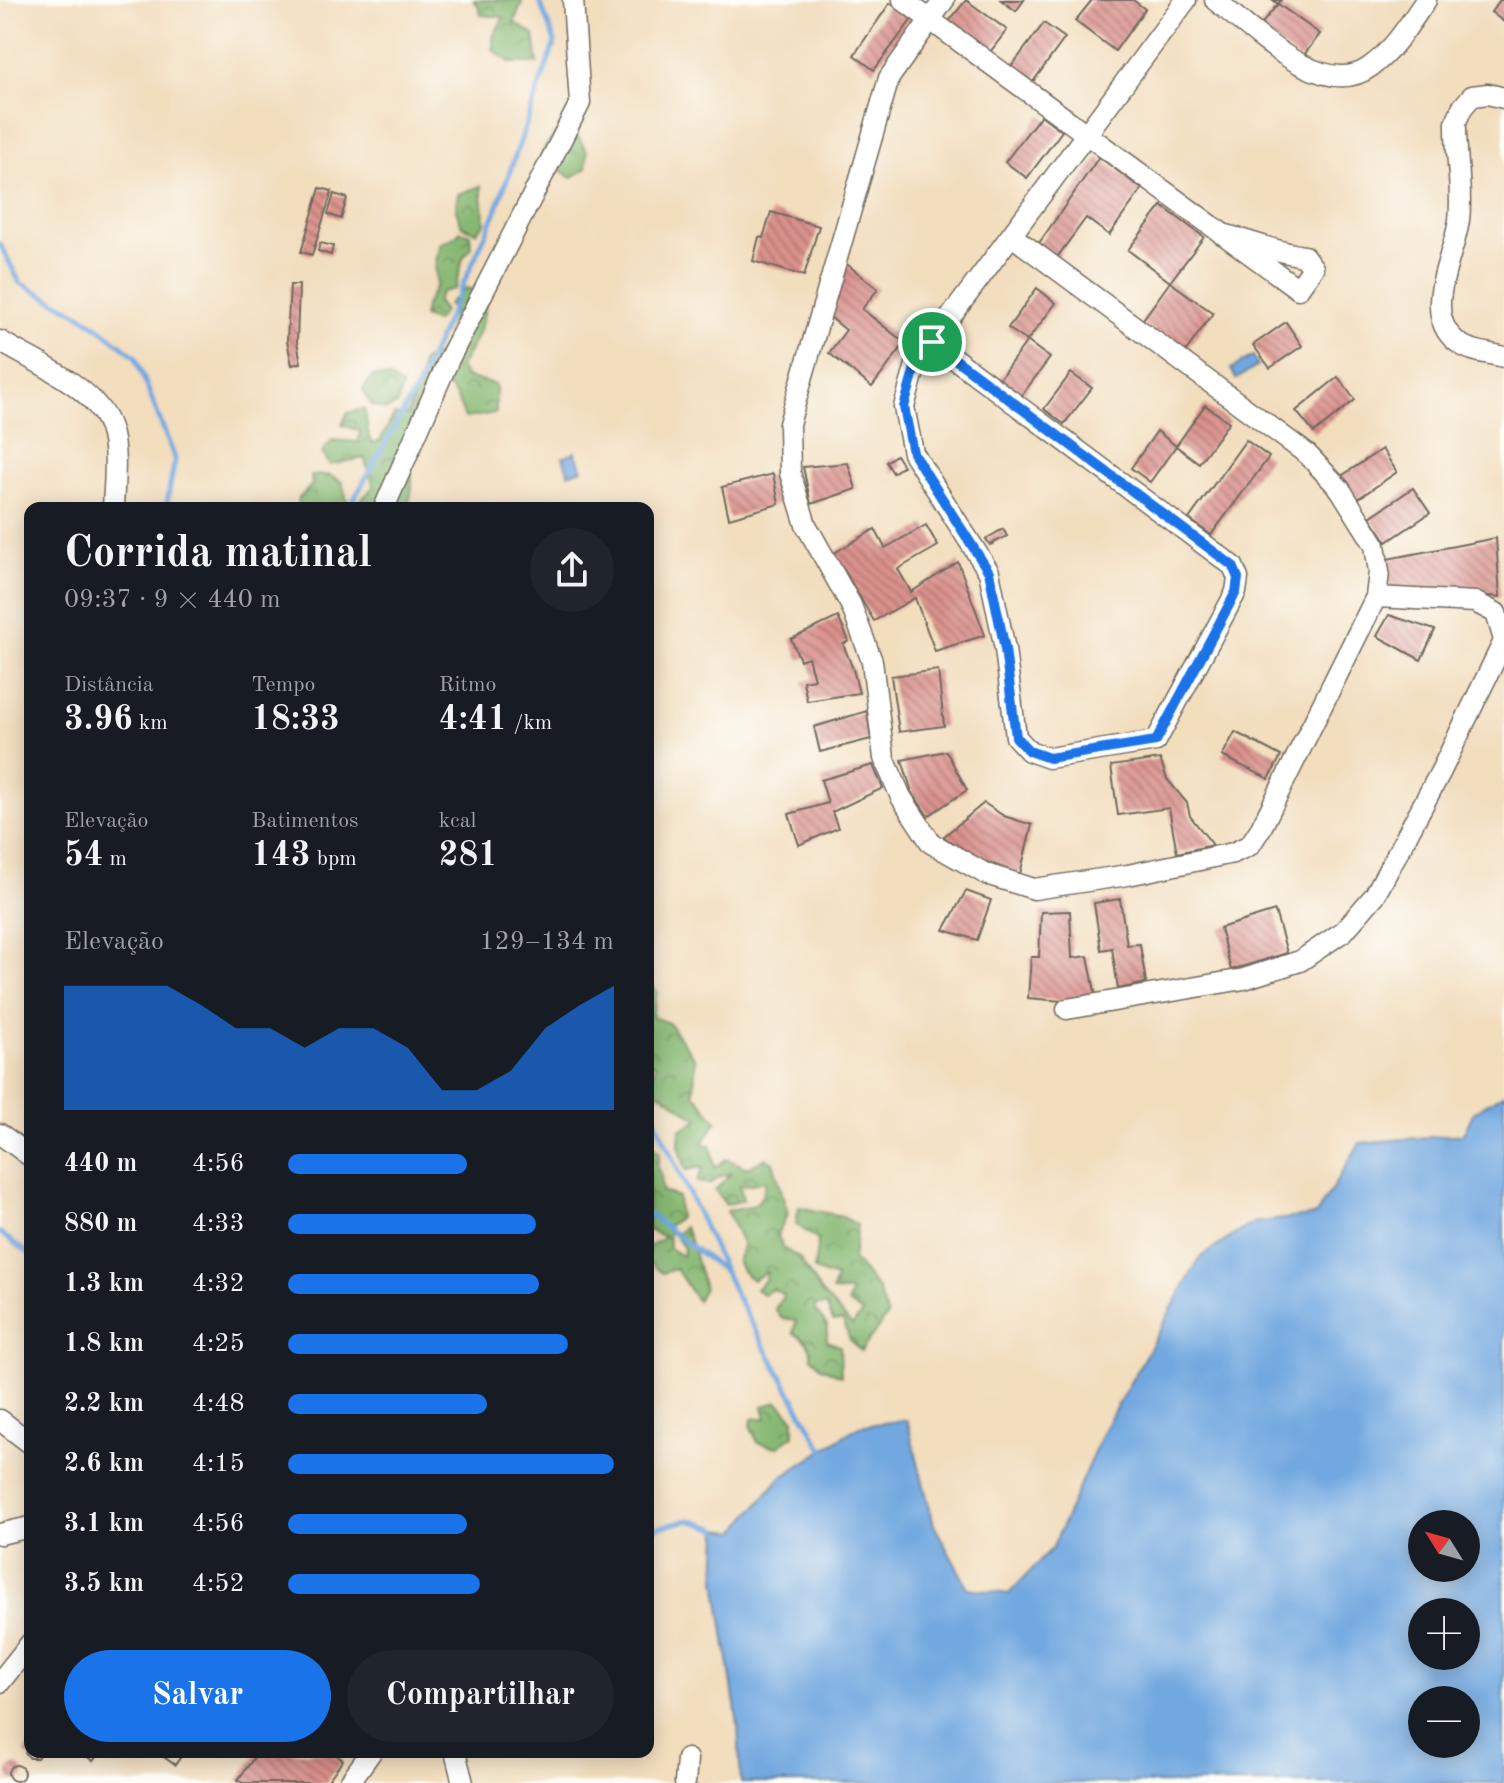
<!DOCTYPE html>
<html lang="pt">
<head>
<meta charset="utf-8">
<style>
  :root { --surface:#171b24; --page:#20242c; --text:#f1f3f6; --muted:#9ea1a6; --accent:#1a73e8 }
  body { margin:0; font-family:"Old Standard TT",serif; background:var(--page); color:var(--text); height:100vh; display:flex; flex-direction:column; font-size:30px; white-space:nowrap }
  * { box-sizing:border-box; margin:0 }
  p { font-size:26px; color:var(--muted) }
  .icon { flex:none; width:44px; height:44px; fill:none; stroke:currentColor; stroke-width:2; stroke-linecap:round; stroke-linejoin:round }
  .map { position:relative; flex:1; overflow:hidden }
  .panel { position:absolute; left:24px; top:502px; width:630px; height:1256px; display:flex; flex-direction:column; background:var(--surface); border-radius:16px; box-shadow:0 4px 20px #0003 }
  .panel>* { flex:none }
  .needle { width:52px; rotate:307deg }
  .controls { position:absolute; left:1408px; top:1510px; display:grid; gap:16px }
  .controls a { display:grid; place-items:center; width:72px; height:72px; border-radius:50%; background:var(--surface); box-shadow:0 4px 20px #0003; font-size:40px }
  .pin { position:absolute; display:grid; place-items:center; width:68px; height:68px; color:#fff; margin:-34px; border:4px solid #fff; border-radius:50%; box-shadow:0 2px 8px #0007 }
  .round { display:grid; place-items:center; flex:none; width:84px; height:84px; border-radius:42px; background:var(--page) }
  .headline { display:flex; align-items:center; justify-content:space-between; height:136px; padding:0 40px }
  h1 { font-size:44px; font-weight:700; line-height:60px }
  .figures { display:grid; grid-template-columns:repeat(3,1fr); gap:12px; height:136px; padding:8px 40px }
  .figures div { display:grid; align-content:center }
  .figures b { font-size:34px; font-weight:700 }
  .figures small { font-size:22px; font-weight:400 }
  .figures p { font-size:22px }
  .chart { height:224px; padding:16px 40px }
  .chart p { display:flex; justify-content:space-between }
  .chart svg { width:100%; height:144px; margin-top:8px; fill:var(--accent); opacity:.7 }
  .action { display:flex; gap:16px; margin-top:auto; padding:16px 40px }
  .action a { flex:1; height:92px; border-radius:48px; background:var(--accent); color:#fff; font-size:32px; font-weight:700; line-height:92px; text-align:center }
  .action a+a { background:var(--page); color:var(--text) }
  ul { padding:0 40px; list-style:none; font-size:26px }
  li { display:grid; grid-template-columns:128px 96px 1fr; align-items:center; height:60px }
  li i { height:20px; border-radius:10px; background:var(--accent) }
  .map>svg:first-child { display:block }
  .forest { fill:url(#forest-crowns); stroke:#58724e; stroke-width:2 }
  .water { fill:#72a8e0; stroke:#4e6a86; stroke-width:2; fill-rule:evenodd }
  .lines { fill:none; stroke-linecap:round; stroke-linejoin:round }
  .stream { stroke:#72a8e0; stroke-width:5 }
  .building { fill:url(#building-back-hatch) }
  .minor-casing { stroke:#71695e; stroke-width:23 }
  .minor { stroke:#fff; stroke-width:20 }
  .route-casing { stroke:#fff; stroke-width:16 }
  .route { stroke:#1a73e8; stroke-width:10 }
</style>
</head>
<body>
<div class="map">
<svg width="1504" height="1783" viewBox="0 0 1504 1783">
  <defs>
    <pattern id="forest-crowns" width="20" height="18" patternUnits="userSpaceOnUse" patternTransform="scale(2)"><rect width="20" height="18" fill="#86b872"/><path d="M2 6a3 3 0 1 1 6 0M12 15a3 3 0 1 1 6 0" fill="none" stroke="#6e965e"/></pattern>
    <pattern id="building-back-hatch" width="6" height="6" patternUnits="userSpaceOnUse" patternTransform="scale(2)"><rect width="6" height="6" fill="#da918c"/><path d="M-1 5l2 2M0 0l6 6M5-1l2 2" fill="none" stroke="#b17773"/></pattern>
  </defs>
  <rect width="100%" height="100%" fill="#fdfcf7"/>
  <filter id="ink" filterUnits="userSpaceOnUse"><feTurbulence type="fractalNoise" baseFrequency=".0125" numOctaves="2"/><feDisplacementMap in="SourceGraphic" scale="16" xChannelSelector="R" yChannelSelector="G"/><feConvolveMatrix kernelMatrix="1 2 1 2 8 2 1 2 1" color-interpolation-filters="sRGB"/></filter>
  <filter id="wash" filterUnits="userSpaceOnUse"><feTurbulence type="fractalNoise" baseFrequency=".006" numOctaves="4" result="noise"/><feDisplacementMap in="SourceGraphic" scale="32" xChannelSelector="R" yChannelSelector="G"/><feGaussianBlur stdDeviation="1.8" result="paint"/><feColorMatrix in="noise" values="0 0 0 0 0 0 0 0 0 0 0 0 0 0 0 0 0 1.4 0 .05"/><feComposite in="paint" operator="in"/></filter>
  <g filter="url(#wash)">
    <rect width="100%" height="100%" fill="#f2ddbd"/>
    <g class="forest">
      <path d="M473 0H521L522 3 514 22 534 35 538 63H511L493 50V37L504 17 481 15 478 5Z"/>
      <path d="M556 132 576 133 587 152 586 169 571 178 554 165 538 163 545 147Z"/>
      <path d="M481 186 485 223 476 232 462 226 456 210 458 194Z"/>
      <path d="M461 231 470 234 471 248 463 258 455 289 441 292 437 302 444 311 436 322 423 317 425 306 437 284C434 269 436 258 440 244L453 238Z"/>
      <path d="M466 288 487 294C485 320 475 345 460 366L465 377 496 385V413L465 418 456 396 445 384 406 445C411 467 416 486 407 508H354L374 486 364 458 330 465 322 453 332 440 359 442 360 431 342 425 347 413 364 409C368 421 366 431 371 443L380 441 394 415H407L419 387 422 361 442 354 454 313 448 304Z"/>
      <path d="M373 376 390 378 402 386 397 405 386 410 371 405 363 390Z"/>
      <path d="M328 475 342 482 349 508H297L299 498 312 485 311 476Z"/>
      <path d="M648 978 657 991 652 1017 669 1023 695 1059 694 1093 717 1121 702 1144 711 1145 715 1168 726 1159 748 1168 766 1158 773 1162 788 1214 777 1234 783 1248 799 1258 821 1292 852 1326 862 1313 848 1303 851 1292 832 1291 836 1278 814 1270 818 1240 796 1224 799 1207 841 1216 857 1225 853 1260 878 1289 887 1316 861 1351 850 1340 843 1321H833L826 1305 815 1306V1311L827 1325V1341L840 1346 841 1376 821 1367 811 1357C812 1344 804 1338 793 1333L796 1321 781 1318 775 1309 784 1295 773 1289 763 1294 756 1289 765 1280 767 1272 753 1280 742 1271 737 1261 743 1245 727 1211C751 1207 762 1208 766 1181L740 1186 743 1200 726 1205 715 1190 732 1173 719 1177 710 1184 697 1182 703 1167 686 1170 679 1146 680 1130 698 1119C681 1109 669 1096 651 1088L655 1064 648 1061Z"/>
      <path d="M648 1141 660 1153 657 1166 661 1174 662 1191 678 1197 679 1218 668 1226 669 1248 682 1256 684 1248 675 1236 684 1227C695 1246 697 1267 704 1288L697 1301 676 1269 662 1273 648 1261V1247L665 1237 648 1230Z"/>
      <path d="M778 1402 794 1419V1435L777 1447 758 1443 751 1427 752 1419 766 1418 763 1406Z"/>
    </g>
    <g class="water">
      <path d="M1253 356 1258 366 1236 379 1231 369Z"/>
      <path d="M575 452 582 469 569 474 563 457Z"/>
      <path d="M1504 1093V1783H741L738 1725 716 1581 718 1529 736 1531 779 1479 859 1426 907 1420 934 1525 968 1588 1009 1594 1053 1547 1103 1431 1200 1258 1252 1223 1316 1215 1360 1143 1463 1134 1474 1112ZM1466 1524V1568H1422V1524ZM1422 1612H1466V1656H1422ZM1422 1700H1466V1744H1422Z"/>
    </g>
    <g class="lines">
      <g class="stream">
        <path d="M0 244 20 283 86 318 135 356 175 459 166 508"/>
        <path d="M349 508 416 389 496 211 555 42 539 0"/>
        <path d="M648 1104 734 1292 823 1450"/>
        <path d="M648 1214 724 1271"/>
        <path d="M0 1233 30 1254"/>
        <path d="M648 1530 689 1520 718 1529"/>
      </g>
    </g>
    <g id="blocks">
      <g class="building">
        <path d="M966 0 1007 30 990 52 949 21Z"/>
        <path d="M1001 0H1024L1016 11Z"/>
        <path d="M1092 0H1133L1145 9 1115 51 1075 21Z"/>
        <path d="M1273 0H1281L1278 4 1320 34 1300 60 1258 28 1278 4Z"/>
        <path d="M1500 0H1504V22L1491 12Z"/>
        <path d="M890 3 912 19 874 70 854 55Z"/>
        <path d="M1044 23 1065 38 1032 83 1011 67Z"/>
        <path d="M1041 115 1062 131 1027 178 1005 162Z"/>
        <path d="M1099 157 1142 189 1109 235 1086 218 1055 260 1037 246Z"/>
        <path d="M320 188 332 191 312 255 301 252Z"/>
        <path d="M334 194 347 198 341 219 328 214Z"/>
        <path d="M1162 206 1204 237 1170 282 1213 313 1183 355 1141 322 1170 282 1128 250Z"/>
        <path d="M771 212 819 226 804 276 753 261 759 237 763 238Z"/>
        <path d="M320 243 333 246 331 255 318 251Z"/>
        <path d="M843 261 878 289 862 309 905 343 872 387 829 353 846 330 826 314Z"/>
        <path d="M290 285H299L297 342 301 363 292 365 287 341Z"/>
        <path d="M1037 288 1056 303 1027 341 1050 358 1021 396 999 379 1027 341 1008 328Z"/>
        <path d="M1286 322 1302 346 1270 368 1253 345Z"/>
        <path d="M1071 373 1092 388 1064 424 1044 409Z"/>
        <path d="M1338 377 1355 400 1314 433 1296 411Z"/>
        <path d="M1205 405 1229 422 1199 463 1176 446Z"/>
        <path d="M1157 431 1176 446 1150 482 1131 468Z"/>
        <path d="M1246 440 1269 457 1211 535 1189 519Z"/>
        <path d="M1382 449 1397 472 1356 500 1340 477Z"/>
        <path d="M896 455 903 466 893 473 886 462Z"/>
        <path d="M848 463 856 489 811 504 803 467Z"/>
        <path d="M773 474 779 504 729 518 722 487Z"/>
        <path d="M1413 488 1430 513 1387 542 1370 517Z"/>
        <path d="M926 525 938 546 898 569 911 592 958 562 985 635 935 651 915 598 874 621 834 553 875 529 885 548Z"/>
        <path d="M1003 529 1007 536 990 545 986 539Z"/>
        <path d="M1496 538 1500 597 1388 588 1387 559Z"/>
        <path d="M1389 615 1435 630 1421 660 1377 636Z"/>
        <path d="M838 617 849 641 843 644 853 669 859 693 807 701 803 681 814 679 808 657 800 660 791 639Z"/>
        <path d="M938 670 944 726 899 732 891 676Z"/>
        <path d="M867 711 871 739 820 752 814 727Z"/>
        <path d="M1235 732 1281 756 1269 779 1222 756Z"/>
        <path d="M946 751 967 790 928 816 912 792 902 760Z"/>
        <path d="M1160 759 1167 779 1187 803 1190 816 1213 845 1177 853 1169 808 1118 815 1111 766Z"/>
        <path d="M873 765 883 788 832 812 838 828 799 845 789 814 828 803 821 780Z"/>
        <path d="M984 803 1004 816 1032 825 1020 874 981 860 943 837Z"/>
        <path d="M966 891 991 900 977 940 944 930Z"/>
        <path d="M1120 899 1127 945 1140 944 1146 983 1118 989 1112 948 1101 950 1094 903Z"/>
        <path d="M1070 911 1072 958 1088 956 1096 997 1062 1001 1028 998 1031 957H1039L1041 912Z"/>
        <path d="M1275 911 1287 953 1231 970 1220 928Z"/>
        <path d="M30 1742V1752H41L37 1758H30L25 1753Z"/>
        <path d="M81 1752H100L93 1761Z"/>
        <path d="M157 1752H184L175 1765Z"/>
        <path d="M258 1752H332L343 1760 326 1783H243L238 1780Z"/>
        <circle cx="16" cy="1773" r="8"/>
      </g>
    </g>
  </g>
  <g filter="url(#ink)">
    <use href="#blocks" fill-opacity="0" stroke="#71695e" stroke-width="2"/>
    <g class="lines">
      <defs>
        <g id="minor">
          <path d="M903 0 1298 289 1313 268 1304 256C1276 252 1250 241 1222 234"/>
          <path d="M944 0 889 78 789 424 790 473 806 525 851 605 872 661 884 758 901 797 931 843 986 874 1034 889 1128 875 1233 853 1250 845 1261 828 1376 597 1379 572 1375 545 1340 489 1307 454 1012 236"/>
          <path d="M1215 0C1251 28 1323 102 1370 67 1394 50 1410 23 1426 0"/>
          <path d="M1504 98 1488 94 1472 96 1462 108 1456 122C1455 154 1463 188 1459 220 1454 258 1420 313 1457 342 1469 352 1489 353 1504 357"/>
          <path d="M0 341C35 363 96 386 110 428 118 452 114 483 113 508"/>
          <path d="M932 342 1233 566 1238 578 1236 592 1156 741 1049 758 1029 751 1016 737 1005 649 989 572 913 453 904 407 915 368 932 342 1186 0"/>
          <path d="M384 508 449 359 580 103 573 0"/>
          <path d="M1376 597 1475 602 1496 613 1504 640"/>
          <path d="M1067 1009 1244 979 1300 961 1344 931 1375 895 1441 771 1504 641"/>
          <path d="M0 1134 30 1156"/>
          <path d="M0 1420 30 1443"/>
          <path d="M0 1534 30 1527"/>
          <path d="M0 1682 30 1644"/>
          <path d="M455 1752 463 1783"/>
          <path d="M349 1783 371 1752"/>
          <path d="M685 1783 687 1759"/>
        </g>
      </defs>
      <use href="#minor" class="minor-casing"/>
      <use href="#minor" class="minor"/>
    </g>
  </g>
  <g class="lines" filter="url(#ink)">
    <defs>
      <path id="route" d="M932 342 1233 566 1238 578 1236 592 1156 741 1049 758 1029 751 1016 737 1005 649 989 572 913 453 904 407 915 368Z"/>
    </defs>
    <use href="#route" class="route-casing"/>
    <use href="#route" class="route"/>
  </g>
</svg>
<div class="controls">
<a><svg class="needle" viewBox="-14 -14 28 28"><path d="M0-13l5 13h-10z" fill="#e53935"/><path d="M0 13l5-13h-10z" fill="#9ea1a6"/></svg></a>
<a>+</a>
<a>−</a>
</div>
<div class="pin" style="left:932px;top:342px;background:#1e9e55"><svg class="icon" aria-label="arrive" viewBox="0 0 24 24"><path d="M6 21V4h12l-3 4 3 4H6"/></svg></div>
<section class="panel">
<div class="headline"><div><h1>Corrida matinal</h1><p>09:37 · 9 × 440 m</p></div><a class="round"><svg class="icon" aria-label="share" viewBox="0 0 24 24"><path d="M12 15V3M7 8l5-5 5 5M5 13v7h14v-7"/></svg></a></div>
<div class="figures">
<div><p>Distância</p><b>3.96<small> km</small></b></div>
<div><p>Tempo</p><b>18:33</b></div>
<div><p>Ritmo</p><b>4:41<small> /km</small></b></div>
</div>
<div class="figures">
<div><p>Elevação</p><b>54<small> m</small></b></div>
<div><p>Batimentos</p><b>143<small> bpm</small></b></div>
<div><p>kcal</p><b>281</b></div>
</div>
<div class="chart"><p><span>Elevação</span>129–134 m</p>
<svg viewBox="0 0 160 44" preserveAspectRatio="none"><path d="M0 44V6L10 6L20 6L30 6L40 12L50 19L60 19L70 25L80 19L90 19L100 25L110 38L120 38L130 32L140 19L150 12L160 6V44z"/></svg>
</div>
<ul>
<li><b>440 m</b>4:56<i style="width:55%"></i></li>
<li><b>880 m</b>4:33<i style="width:76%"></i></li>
<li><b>1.3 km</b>4:32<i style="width:77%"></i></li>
<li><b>1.8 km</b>4:25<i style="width:86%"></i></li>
<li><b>2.2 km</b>4:48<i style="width:61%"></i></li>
<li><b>2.6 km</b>4:15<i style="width:100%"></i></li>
<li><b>3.1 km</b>4:56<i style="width:55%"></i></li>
<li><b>3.5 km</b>4:52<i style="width:59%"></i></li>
</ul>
<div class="action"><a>Salvar</a><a>Compartilhar</a></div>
</section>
</div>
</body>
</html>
